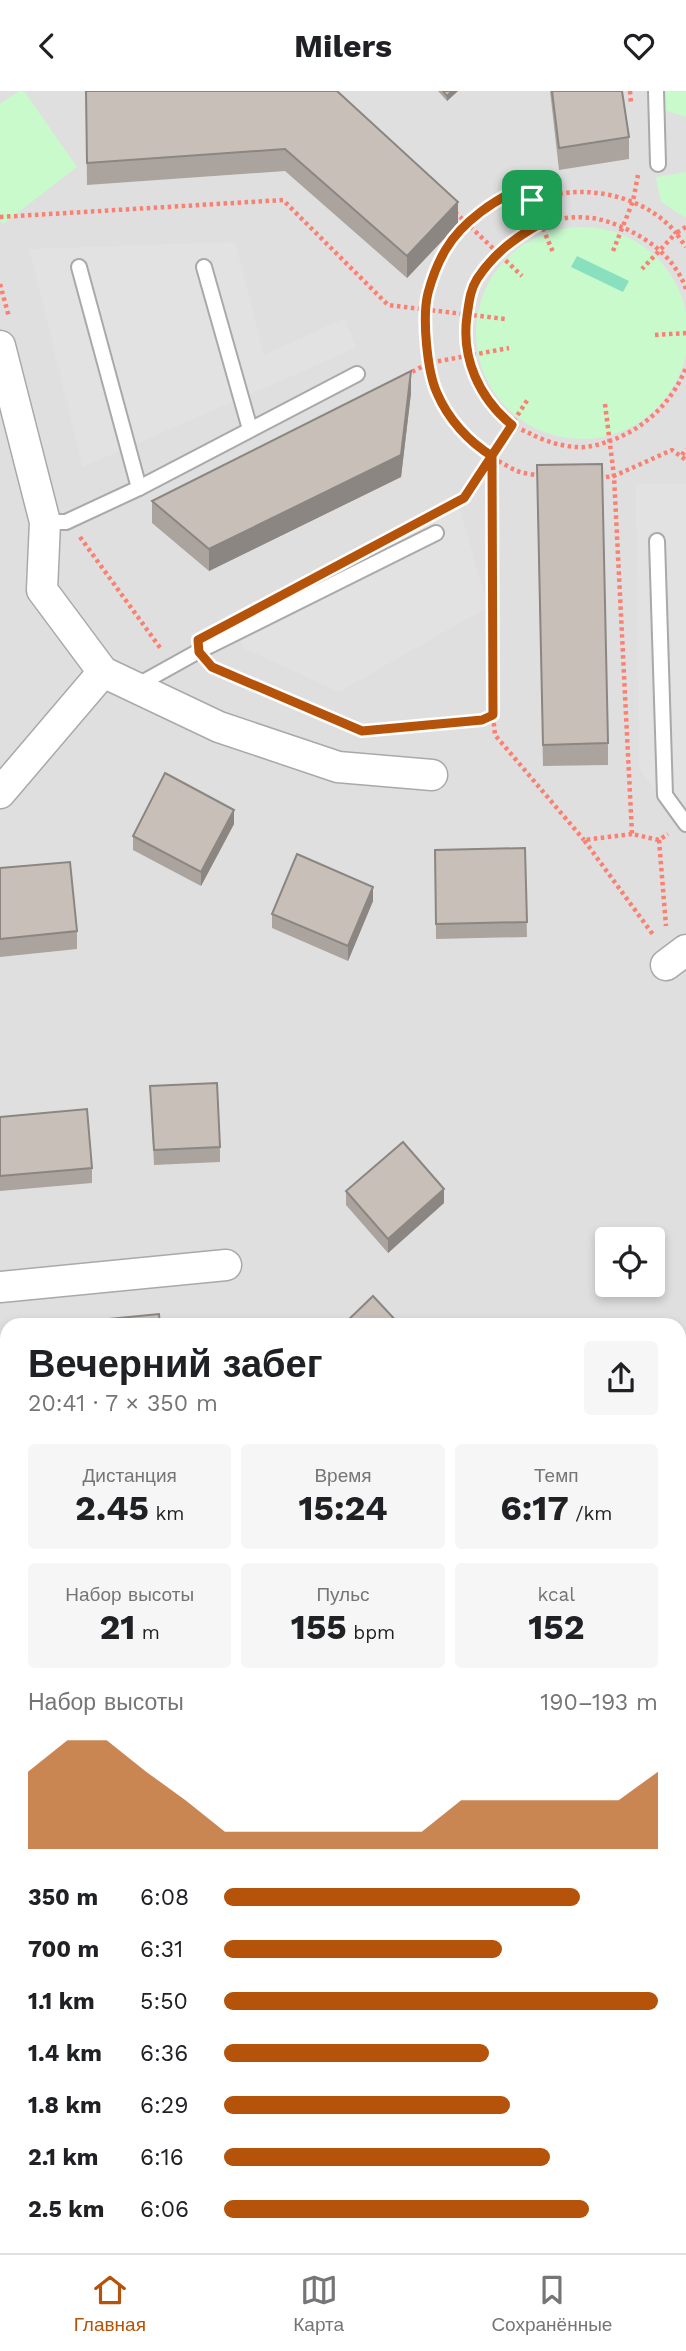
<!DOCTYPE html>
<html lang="ru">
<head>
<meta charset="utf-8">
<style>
  :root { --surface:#fff; --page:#f6f6f6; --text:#202124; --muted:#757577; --line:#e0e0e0; --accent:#b45309 }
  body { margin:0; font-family:"Work Sans",sans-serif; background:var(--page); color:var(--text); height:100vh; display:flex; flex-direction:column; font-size:26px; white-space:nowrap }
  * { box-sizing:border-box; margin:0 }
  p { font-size:23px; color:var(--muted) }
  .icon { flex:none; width:38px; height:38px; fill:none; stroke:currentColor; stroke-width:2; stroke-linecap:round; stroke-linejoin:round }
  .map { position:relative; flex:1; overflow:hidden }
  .side { position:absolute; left:0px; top:1227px; width:686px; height:936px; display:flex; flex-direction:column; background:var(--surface); border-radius:21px 21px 0 0; box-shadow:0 4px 10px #0003 }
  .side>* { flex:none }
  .tools { position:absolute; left:595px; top:1136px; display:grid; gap:14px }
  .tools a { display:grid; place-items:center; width:70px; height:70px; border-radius:7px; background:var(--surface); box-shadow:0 4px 10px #0003; font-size:35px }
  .pin { position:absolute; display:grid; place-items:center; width:60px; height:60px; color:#fff; margin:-30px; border-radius:14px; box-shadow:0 4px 10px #0006 }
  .round { display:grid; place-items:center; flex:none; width:74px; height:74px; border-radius:7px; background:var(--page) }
  .head { display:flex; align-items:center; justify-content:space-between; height:119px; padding:0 28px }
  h1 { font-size:38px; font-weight:700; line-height:52px }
  .figures { display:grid; grid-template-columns:repeat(3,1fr); gap:10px; height:119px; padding:7px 28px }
  .figures div { display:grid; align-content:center; border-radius:7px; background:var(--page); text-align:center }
  .figures b { font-size:35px; font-weight:700 }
  .figures small { font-size:19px; font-weight:400 }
  .figures p { font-size:19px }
  .chart { height:196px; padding:14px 28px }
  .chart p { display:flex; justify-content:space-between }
  .chart svg { width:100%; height:126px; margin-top:7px; fill:var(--accent); opacity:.7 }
  ul { padding:0 28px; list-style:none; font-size:23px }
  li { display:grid; grid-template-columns:112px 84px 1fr; align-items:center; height:52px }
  li i { height:18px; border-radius:9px; background:var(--accent) }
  header { display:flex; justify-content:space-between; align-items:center; height:91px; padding:0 28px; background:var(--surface); font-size:32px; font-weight:700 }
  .dock { display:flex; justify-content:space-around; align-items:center; height:98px; border-top:2px solid var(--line); background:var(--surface); font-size:19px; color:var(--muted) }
  .dock a { display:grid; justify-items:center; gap:4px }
  .dock .current { color:var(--accent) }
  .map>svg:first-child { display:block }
  .residential { fill:#e0dfdf; fill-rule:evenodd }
  .forest { fill:#add19e }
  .park { fill:#c8facc }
  .pitch { fill:#88e0be }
  .parking { fill:#e2e2e2 }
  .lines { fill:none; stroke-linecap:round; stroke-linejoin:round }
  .lane-casing { stroke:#a9a9a9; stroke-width:18 }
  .street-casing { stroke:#a9a9a9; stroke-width:33 }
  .path { stroke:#fa8072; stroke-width:4.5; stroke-dasharray:3.5 3.5; stroke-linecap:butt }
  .lane { stroke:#fff; stroke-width:14 }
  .street { stroke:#fff; stroke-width:30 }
  .wall { fill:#aba49e }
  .shaded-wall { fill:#8b8681 }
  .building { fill:#c7bfb8; stroke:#8b8681; stroke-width:2 }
  .route-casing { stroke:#fff; stroke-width:14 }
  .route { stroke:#b45309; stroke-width:9 }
</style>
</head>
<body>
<header><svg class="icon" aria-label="back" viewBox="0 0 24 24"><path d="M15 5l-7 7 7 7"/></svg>Milers<svg class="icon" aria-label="heart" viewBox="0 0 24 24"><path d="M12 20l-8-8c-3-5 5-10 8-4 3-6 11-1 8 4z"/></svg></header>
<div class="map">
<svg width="686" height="2162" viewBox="0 0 686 2162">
  <rect width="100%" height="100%" fill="#f2efe9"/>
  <path class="residential" d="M0 0H686V2162H0ZM607 1148H653V1194H607ZM7 1234H679V2156H7Z"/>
  <path class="forest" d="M686 1366V1938L679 1928V1368Z"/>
  <g class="park">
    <path d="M19 0H24L77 76 3 133 0 129V13Z"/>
    <path d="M664 0H686V26L664 19Z"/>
    <path d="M686 81V127L661 111 656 86Z"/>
    <circle cx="582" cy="242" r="106"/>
  </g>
  <path class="pitch" d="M577 165 629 190 623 201 571 176Z"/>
  <g class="parking">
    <path d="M235 151 264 264 345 227 356 257 83 376 29 158Z"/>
    <path d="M636 393H686V712L671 722 639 677Z"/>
    <path d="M459 416 488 516 339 601 245 558 228 532Z"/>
  </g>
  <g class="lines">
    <defs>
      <g id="lane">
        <path d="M656 0 658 73"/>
        <path d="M79 176 139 397"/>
        <path d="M204 176 250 338"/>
        <path d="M45 431H66L139 397 357 283"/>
        <path d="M657 450 665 704 686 733"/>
        <path d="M136 595 199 560 436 442"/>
      </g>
      <g id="street">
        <path d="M0 255 45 431 42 499 103 581 219 636 338 676 432 684"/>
        <path d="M0 702 103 581"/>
        <path d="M666 874 686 859"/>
        <path d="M0 1196 226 1174"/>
        <path d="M0 1698 7 1697"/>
        <path d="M188 2162 229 2156"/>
      </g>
    </defs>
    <use href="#lane" class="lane-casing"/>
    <use href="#street" class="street-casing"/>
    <g class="path">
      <path d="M630 0 631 13"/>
      <path d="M532 109C543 107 554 103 565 102 604 97 651 111 676 142L642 178"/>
      <path d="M455 121 522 185"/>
      <path d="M0 126 283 109 388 214 505 228"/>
      <path d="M686 136 676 142 686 156"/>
      <path d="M613 160 633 110 638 84"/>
      <path d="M0 193 9 226"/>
      <path d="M686 198C674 164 643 143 609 131 559 114 499 144 475 191 454 233 468 291 500 324 509 333 520 338 531 343 548 352 574 359 592 355 635 346 669 318 686 277"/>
      <path d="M655 244 686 242"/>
      <path d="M406 284 429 272 509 257"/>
      <path d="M605 313 614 385 632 743 659 749 668 743"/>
      <path d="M682 364 686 358"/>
      <path d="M492 366 493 624 495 644 584 749"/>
      <path d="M541 385C533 383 523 383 515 379 482 363 452 336 437 302 429 285 429 263 428 244 426 213 430 185 446 158 463 131 496 107 525 96L553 161"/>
      <path d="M599 387 614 385 672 359 686 369"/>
      <path d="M440 420 464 407 528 308"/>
      <path d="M80 446 161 558"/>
      <path d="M214 577 362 640 482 629 493 624"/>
      <path d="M632 743 584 749 654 845"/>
      <path d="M659 749 666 835"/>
      <path d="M679 1314 686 1313"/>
      <path d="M679 2030 686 2038"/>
    </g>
    <use href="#lane" class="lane"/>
    <use href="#street" class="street"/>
  </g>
  <g class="wall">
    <path d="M86 0H337L458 133 407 187 285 80 87 94Z"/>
    <path d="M438 0H458L447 10Z"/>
    <path d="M550 0H622L629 46V68L559 79Z"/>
    <path d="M411 302 401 386 209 480 152 432V410Z"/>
    <path d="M537 396 608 652V674L543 675Z"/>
    <path d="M234 733 201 795 133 759V745Z"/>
    <path d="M525 757 527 846 436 848 435 759Z"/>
    <path d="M0 777 77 840V858L0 866Z"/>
    <path d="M373 810 348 870 272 837V823Z"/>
    <path d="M150 995 220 1056V1071L154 1074Z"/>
    <path d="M0 1026 92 1077V1092L0 1100Z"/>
    <path d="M346 1100 444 1112 388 1162 346 1114Z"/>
    <rect x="0" y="1510" width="7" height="93"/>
    <rect x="0" y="1753" width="7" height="96"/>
    <path d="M7 2015V2086H0V2016Z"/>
    <path d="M498 2156H562L555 2162H503Z"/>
  </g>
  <g class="shaded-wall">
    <path d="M452 0H458L447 10V5Z"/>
    <path d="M458 111V133L407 187V165Z"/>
    <path d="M411 280V302L401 386 209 480V458Z"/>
    <path d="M234 719V733L201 795V781Z"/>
    <path d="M373 796V810L348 870V855Z"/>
    <path d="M444 1098V1112L388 1162V1148Z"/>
    <path d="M542 2156H562L555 2162H535Z"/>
  </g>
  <g class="building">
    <path d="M86 0H337L458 111 407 165 285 58 87 72Z"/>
    <path d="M443 0H452L447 5Z"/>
    <path d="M552 0H622L629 46 559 57Z"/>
    <path d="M411 280 401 364 209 458 152 410Z"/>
    <path d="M602 373 608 652 543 654 537 374Z"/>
    <path d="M165 682 234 719 201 781 133 745Z"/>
    <path d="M525 757 527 831 436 833 435 759Z"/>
    <path d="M297 763 373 796 348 855 272 823Z"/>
    <path d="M70 771 77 840 0 848V777Z"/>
    <path d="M217 992 220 1056 154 1059 150 995Z"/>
    <path d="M87 1018 92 1077 0 1085V1026Z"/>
    <path d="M403 1051 444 1098 388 1148 346 1100Z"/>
    <path d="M373 1205 400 1234H343Z"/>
    <path d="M159 1223 160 1234H68V1232Z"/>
    <rect x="0" y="1510" width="7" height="79"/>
    <path d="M0 1753H7V1834L0 1835Z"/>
    <path d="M7 2015V2071L0 2072V2016Z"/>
    <path d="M513 2156H542L535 2162H518Z"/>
  </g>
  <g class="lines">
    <defs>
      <path id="route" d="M532 109 541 132C515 147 494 162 477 188 470 199 469 212 467 225 461 267 479 307 512 334L464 407 198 549 199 561 212 576 362 640 482 629 493 624 492 365C469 351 448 328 437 302 427 280 422 226 428 202 432 187 438 171 446 158 462 131 496 107 525 96L532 109"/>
    </defs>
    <use href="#route" class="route-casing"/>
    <use href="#route" class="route"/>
  </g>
</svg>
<div class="tools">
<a><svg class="icon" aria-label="locate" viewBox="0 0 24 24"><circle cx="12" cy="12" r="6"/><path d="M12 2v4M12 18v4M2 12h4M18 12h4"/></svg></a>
</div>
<div class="pin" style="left:532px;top:109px;background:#1e9e55"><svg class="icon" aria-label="arrive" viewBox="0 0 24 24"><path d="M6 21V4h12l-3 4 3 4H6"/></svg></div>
<section class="side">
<div class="head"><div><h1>Вечерний забег</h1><p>20:41 · 7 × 350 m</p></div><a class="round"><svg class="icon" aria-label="share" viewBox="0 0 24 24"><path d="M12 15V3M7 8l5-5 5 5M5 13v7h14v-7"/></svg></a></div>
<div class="figures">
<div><p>Дистанция</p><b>2.45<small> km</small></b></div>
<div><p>Время</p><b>15:24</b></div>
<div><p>Темп</p><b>6:17<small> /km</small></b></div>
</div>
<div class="figures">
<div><p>Набор высоты</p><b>21<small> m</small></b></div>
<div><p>Пульс</p><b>155<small> bpm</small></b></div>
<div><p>kcal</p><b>152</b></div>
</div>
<div class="chart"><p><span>Набор высоты</span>190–193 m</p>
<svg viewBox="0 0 160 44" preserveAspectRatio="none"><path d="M0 44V17L10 6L20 6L30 17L40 27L50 38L60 38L70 38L80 38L90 38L100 38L110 27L120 27L130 27L140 27L150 27L160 17V44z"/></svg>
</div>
<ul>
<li><b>350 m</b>6:08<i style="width:82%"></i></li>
<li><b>700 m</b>6:31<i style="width:64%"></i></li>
<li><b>1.1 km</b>5:50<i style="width:100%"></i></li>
<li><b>1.4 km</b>6:36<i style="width:61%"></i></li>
<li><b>1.8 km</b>6:29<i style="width:66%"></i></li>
<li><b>2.1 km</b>6:16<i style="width:75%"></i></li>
<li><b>2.5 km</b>6:06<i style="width:84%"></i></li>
</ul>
</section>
</div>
<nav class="dock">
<a class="current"><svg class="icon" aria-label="home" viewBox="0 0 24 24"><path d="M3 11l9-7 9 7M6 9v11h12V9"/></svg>Главная</a>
<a><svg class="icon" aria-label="map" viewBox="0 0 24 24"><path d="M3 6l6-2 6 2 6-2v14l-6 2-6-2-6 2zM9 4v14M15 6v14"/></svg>Карта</a>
<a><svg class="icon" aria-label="saved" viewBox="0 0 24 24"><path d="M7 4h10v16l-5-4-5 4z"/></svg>Сохранённые</a>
</nav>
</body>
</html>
